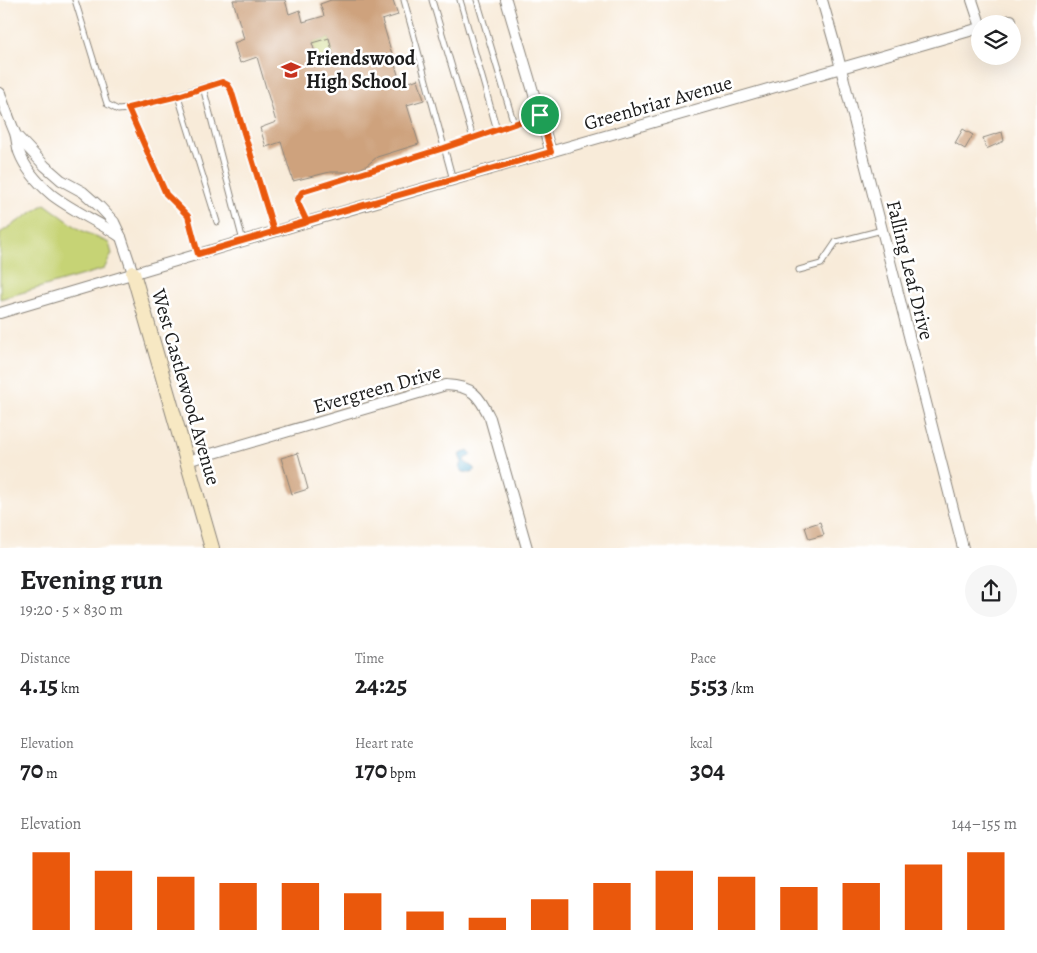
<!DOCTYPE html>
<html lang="en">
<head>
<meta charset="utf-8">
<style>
  :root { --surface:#fff; --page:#f6f6f6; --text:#202124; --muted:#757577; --accent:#ea580c }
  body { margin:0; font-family:Alegreya,serif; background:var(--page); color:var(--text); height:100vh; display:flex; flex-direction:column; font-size:19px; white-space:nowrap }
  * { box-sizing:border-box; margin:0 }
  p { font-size:16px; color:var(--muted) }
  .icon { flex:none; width:28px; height:28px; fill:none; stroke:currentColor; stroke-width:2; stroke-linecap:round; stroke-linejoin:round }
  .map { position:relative; height:548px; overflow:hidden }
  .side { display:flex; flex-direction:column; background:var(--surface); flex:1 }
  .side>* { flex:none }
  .controls { position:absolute; left:971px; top:15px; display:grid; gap:10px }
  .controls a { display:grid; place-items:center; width:50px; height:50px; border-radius:50%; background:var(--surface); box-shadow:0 5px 20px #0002; font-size:25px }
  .pin { position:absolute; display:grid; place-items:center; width:42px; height:42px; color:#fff; margin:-21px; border:2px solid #fff; border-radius:50%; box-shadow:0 1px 5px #0007 }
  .round { display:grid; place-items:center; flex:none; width:52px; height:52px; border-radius:26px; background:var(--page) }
  .summary { display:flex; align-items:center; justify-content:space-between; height:85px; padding:0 20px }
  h1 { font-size:28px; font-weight:700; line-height:38px }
  .stats { display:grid; grid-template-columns:repeat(3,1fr); gap:8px; height:85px; padding:5px 20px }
  .stats div { display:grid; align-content:center }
  .stats b { font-size:25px; font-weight:700 }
  .stats small { font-size:14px; font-weight:400 }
  .stats p { font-size:14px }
  .chart { height:140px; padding:10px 20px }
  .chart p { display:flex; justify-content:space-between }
  .chart svg { width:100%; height:90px; margin-top:5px; stroke:var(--accent); stroke-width:6 }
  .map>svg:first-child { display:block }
  .green { fill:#c6d375; stroke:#717848 }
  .water { fill:#4ca6ca; stroke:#346173 }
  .building { fill:#cea27d; fill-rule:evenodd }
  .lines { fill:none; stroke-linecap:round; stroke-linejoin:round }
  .lane-casing { stroke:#8a847a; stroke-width:7 }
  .street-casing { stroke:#8a847a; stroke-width:12 }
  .secondary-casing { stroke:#8a847a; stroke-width:16 }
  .lane { stroke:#fff; stroke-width:5 }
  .street { stroke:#fff; stroke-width:10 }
  .secondary { stroke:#f7e8c3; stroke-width:14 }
  .route-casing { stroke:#fff; stroke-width:10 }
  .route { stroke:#ea580c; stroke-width:6 }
  .labels { text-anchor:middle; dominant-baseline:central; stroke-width:5; stroke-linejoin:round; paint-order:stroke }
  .poi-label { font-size:20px; font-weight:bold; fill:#1c1c1c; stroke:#fff; text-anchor:start }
  .street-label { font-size:20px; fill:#1c1c1c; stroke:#fff }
</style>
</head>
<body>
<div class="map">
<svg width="1037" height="548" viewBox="0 0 1037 548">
  <rect width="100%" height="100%" fill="#fff"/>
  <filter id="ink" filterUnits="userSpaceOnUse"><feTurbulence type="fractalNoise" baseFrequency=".02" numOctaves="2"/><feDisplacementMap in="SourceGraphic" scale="10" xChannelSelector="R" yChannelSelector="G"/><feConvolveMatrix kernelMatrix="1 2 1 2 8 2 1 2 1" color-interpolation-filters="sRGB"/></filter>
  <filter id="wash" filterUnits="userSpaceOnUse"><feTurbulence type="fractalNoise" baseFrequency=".0096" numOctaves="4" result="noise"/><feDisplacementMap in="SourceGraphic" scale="20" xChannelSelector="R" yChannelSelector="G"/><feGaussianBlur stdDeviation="1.12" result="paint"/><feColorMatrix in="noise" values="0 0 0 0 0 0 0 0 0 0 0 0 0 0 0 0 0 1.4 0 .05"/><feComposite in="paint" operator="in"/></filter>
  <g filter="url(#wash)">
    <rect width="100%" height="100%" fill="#f8ebd9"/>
    <g class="green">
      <path d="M329 38 333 55 317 59 312 43Z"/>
      <path d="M45 204 79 229 109 243 112 254 104 269 0 299V233Z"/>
    </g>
    <path class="water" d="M468 450 472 454 470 457 466 458 464 461 474 468V471L472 473 463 472 459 467 462 463 459 455Z"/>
    <g id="blocks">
      <g class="building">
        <path d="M233 0H285L289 14 300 10 303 22 324 16 320 4 331 0H393L398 15 382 20 401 85 418 79 424 100 407 105 419 144 377 157 366 166 353 172H330L293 181 281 142 266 147 260 128 276 122 257 57 240 63 234 43 244 39ZM329 38 333 55 317 59 312 43Z"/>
        <path d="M963 129 973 135 965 149 955 143Z"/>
        <path d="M1002 132 1004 141 986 149 983 138Z"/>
        <path d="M298 453 308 489 292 494 281 458Z"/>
        <path d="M820 522 824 535 809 539 805 527Z"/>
      </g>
    </g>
  </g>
  <g filter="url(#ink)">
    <use href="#blocks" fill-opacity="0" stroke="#8a847a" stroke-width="1"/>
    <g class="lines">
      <defs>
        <g id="lane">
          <path d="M75 0 107 104 118 110 128 109 203 87"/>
          <path d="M404 0 453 180"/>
          <path d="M432 0 473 138"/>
          <path d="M460 0 497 130"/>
          <path d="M477 0 514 124"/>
          <path d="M178 96 217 222"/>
          <path d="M128 109 166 194 188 216 198 254"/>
          <path d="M307 222 297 201 302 192 444 148 540 115"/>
          <path d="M243 241 203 87 222 82 228 85 231 90 274 231"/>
          <path d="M799 270 821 264 836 242 882 230"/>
        </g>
        <g id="street">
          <path d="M506 0 551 152"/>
          <path d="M822 0 836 49 963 548"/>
          <path d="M972 0 980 24"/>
          <path d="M996 24 1011 20"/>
          <path d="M0 93C4 107 10 120 15 133 17 139 17 146 19 152 25 168 39 184 52 195 73 211 99 222 121 237"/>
          <path d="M16 135 45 166 61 180 83 192 100 207 114 222 121 237 133 273"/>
          <path d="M0 313 307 222 980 28"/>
          <path d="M187 461 446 385C472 386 479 395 490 418L527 548"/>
        </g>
        <path id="secondary" d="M133 273 212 548"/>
      </defs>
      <use href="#lane" class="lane-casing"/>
      <use href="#street" class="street-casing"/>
      <use href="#secondary" class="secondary-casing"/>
      <use href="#lane" class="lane"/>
      <use href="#street" class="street"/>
      <use href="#secondary" class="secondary"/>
    </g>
  </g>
  <g class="lines" filter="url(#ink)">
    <defs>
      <path id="route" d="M540 115 444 148 302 192 297 201 307 222 198 254 188 216 166 194 128 108 178 96 222 82 228 85 231 90 274 231C366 204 458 178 551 152L540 115"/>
    </defs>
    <use href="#route" class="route-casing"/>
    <use href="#route" class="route"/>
  </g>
  <defs>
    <symbol id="school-bare" viewBox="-9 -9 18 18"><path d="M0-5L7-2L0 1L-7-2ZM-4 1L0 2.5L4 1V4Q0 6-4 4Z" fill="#c8321e" stroke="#fff" stroke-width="2.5" paint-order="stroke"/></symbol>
  </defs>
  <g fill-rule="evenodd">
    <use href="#school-bare" x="277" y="56" width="28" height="28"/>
  </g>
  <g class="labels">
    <g class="poi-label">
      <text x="306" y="58">Friendswood<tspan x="306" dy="23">High School</tspan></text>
    </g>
    <g class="street-label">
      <text transform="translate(658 103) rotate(-16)">Greenbriar Avenue</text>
      <text transform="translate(910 270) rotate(76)">Falling Leaf Drive</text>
      <text transform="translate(186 387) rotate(74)">West Castlewood Avenue</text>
      <text transform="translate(377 389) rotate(-16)">Evergreen Drive</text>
    </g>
  </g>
</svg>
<div class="controls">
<a><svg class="icon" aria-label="layers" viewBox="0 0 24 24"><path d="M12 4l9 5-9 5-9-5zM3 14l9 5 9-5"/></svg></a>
</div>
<div class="pin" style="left:540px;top:115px;background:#1e9e55"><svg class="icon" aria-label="arrive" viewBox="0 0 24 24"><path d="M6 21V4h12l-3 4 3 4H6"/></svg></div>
</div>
<section class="side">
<div class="summary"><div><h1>Evening run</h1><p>19:20 · 5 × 830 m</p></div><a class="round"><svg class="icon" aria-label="share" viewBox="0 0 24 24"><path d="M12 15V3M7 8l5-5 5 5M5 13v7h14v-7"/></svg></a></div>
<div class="stats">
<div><p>Distance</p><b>4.15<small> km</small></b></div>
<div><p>Time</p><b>24:25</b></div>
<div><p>Pace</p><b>5:53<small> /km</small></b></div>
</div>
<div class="stats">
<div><p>Elevation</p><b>70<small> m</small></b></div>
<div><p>Heart rate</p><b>170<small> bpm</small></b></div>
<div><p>kcal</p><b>304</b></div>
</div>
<div class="chart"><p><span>Elevation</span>144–155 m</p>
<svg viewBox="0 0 160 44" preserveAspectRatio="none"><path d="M5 44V6M15 44V15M25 44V18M35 44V21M45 44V21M55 44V26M65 44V35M75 44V38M85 44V29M95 44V21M105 44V15M115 44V18M125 44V23M135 44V21M145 44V12M155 44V6"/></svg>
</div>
</section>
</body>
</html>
